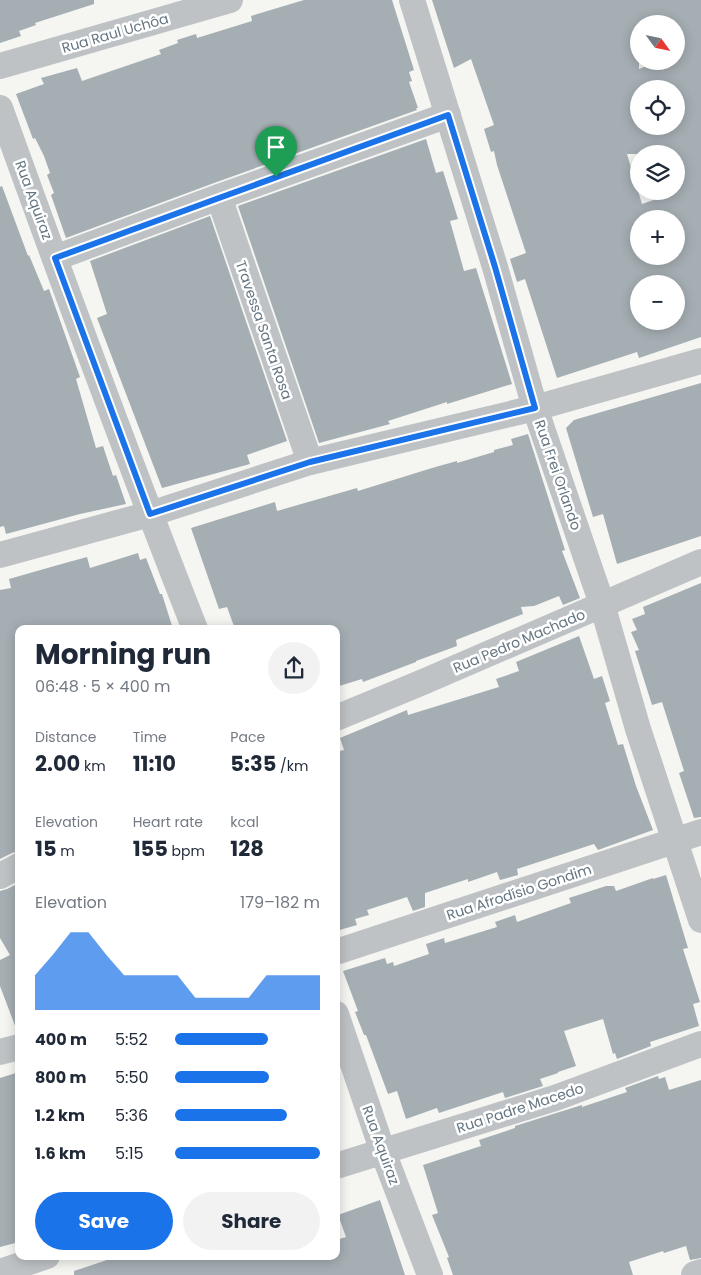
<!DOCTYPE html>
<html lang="en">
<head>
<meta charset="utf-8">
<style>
  :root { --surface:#fff; --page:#f2f2f3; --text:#1f2937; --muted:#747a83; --accent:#1a73e8 }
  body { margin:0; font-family:Poppins,sans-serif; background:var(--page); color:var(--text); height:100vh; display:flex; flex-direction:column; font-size:19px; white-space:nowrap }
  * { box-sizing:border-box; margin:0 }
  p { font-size:16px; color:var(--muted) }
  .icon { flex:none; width:28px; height:28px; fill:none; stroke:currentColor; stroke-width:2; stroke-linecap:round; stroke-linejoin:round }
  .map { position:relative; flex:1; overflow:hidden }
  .panel { position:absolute; left:15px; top:625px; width:325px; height:635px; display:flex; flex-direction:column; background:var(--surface); border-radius:10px; box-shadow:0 2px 12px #0003 }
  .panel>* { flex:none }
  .needle { width:32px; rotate:123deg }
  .controls { position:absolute; left:630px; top:15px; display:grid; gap:10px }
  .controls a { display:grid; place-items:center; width:55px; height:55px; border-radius:50%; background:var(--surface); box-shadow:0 2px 12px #0003; font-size:25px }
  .pin { position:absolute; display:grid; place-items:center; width:42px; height:42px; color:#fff; margin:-51px -21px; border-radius:50% 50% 50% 0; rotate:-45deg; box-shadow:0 0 5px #0007 }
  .pin .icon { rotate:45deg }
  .round { display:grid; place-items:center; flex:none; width:52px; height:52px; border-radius:26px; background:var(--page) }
  .summary { display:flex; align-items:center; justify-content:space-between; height:85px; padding:0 20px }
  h1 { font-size:28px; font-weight:700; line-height:38px }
  .metrics { display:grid; grid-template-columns:repeat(3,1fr); gap:8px; height:85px; padding:5px 20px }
  .metrics div { display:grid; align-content:center }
  .metrics b { font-size:21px; font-weight:700 }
  .metrics small { font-size:14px; font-weight:400 }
  .metrics p { font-size:14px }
  .chart { height:140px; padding:10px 20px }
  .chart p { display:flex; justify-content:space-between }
  .chart svg { width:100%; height:90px; margin-top:5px; fill:var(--accent); opacity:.7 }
  .button { display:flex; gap:10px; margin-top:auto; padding:10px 20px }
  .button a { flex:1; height:58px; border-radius:30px; background:var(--accent); color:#fff; font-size:20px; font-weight:700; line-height:58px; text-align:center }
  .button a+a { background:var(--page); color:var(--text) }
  ul { padding:0 20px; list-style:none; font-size:16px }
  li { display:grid; grid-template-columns:80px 60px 1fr; align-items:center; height:38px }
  li i { height:12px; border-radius:6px; background:var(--accent) }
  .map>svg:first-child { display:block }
  .building { fill:#a5aeb3; fill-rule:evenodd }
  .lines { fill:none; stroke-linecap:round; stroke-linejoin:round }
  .minor { stroke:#bec2c5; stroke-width:26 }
  .tertiary { stroke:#bec2c5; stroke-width:28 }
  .route-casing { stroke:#fff; stroke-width:10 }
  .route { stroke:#1a73e8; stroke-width:6 }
  .labels { text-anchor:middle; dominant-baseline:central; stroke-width:5; stroke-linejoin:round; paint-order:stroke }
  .street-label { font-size:14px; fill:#657682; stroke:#fff }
</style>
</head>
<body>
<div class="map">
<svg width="701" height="1275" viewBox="0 0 701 1275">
  <rect width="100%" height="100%" fill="#f5f5f2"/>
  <g class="building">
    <path d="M0 0H94V4L35 23 36 25 19 31 21 36 0 43Z"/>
    <path d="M304 0H392L414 70 409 72 412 81 409 82 418 108H416L417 110 214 183 66 238 51 195 54 193 47 175 50 173 44 156 35 138 33 139 16 94 44 84 41 78 77 68 82 81 161 54 159 50 178 43 177 40 196 34 197 38 252 21 251 16Z"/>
    <path d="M432 0H701V337L639 358 637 352 557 378 525 279 517 282 510 259 526 253 497 165 494 151 491 152 484 129 494 125 471 59 454 68ZM639 24H676V61H659L639 69ZM639 89H676V126H639ZM627 154H676V192L642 204ZM639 219H676V256H639ZM639 284H676V321H639Z"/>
    <path d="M426 139 436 173 443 171 458 219 450 221 464 271 476 268 512 384 447 404V402L388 421 390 424 319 443 238 206Z"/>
    <path d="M2 186 28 256 29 255 44 291 49 289 80 377 76 379 96 448 103 446 113 476 116 475 126 504 80 514 6 534 4 526 0 527V187Z"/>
    <path d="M210 216 287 441 247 455 250 464 162 488 97 318 107 314 90 261Z"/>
    <path d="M701 383V536L617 564 603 514 593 517 566 428 574 420Z"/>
    <path d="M528 434 565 550 562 551 580 598 563 605 559 596 534 606 521 607 523 614 456 640 457 646 416 661V662L363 682 362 679 336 687V629H235L227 607 219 609 191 528 275 502 277 511 357 488 358 491 432 468 457 461V463L494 452V450L513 445 511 439Z"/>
    <path d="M138 553 140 560 146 558 160 594H162L173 629H19V851L12 853 0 859V590L11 588 9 579 58 565 87 557 90 568Z"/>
    <path d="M701 583V817L694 818 679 773 684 771 662 702 652 705 635 651 639 650 631 632 637 630 632 619 645 614 643 607Z"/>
    <path d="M579 636 594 679 602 676 610 701 605 703 618 745 623 744 636 786 653 830 598 850 594 844 517 869 518 875 500 880 497 872 468 882V879L425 893V907L413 911 407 897 367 910 369 915 355 919 357 925 336 931V752L344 750 340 738 407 710 408 715 499 687 496 679 519 671 516 662Z"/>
    <path d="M666 875 688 948 683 949 700 1002 693 1004 699 1026 650 1042 651 1046 617 1059 615 1053 613 1054 603 1019 564 1031 576 1066 558 1072V1073L540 1079 543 1086 505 1098 503 1092 439 1113 437 1108 406 1119 397 1091 388 1094 366 1035H364L355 1012 358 1011 343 971 385 958 387 964 393 962 394 966 429 954 426 944 444 938 445 943 497 927 495 922 515 915 517 922 571 903 569 898 606 886H614L616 891 653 878V879Z"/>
    <path d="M19 883V1030L17 1031 0 986V960L10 955 0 938V891L7 889Z"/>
    <path d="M19 1072V1242L0 1247V1078Z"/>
    <path d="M658 1076 659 1079 665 1077 669 1090 701 1080V1258L690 1260 686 1246 664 1253 663 1251 629 1262 633 1275H453L447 1258 449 1257 432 1215 438 1213 423 1165 481 1146 479 1140 515 1128V1126L582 1105V1107L627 1092 625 1088Z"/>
    <path d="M380 1200 405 1275H74V1271L119 1256H336V1240L346 1237 338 1215Z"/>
  </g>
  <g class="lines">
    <g class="minor">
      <path d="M412 0 495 267 535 408 602 604 638 729 701 920"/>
      <path d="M0 66 230 0"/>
      <path d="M0 108C63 283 127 456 195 629"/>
      <path d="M219 197 310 462"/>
      <path d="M55 258 219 197 448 115"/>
      <path d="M0 555 150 514 310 462 535 408 701 361"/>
      <path d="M336 718 423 682 701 562"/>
      <path d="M0 876 19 866"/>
      <path d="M336 952 701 832"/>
      <path d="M336 1014 383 1152 430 1275"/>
      <path d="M0 1052 19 1047"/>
      <path d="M336 1166 555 1098 701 1044"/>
      <path d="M0 1272 47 1256"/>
    </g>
    <path class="tertiary" d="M695 1275 701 1273"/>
  </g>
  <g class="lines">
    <defs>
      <path id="route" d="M448 115 495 267 535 408 310 462 150 514 55 258 219 198Z"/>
    </defs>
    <use href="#route" class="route-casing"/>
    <use href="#route" class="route"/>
  </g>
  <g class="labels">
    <g class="street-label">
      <text transform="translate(115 33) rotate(-16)">Rua Raul Uchôa</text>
      <text transform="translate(34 200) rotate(70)">Rua Aquiraz</text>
      <text transform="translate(264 330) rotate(71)">Travessa Santa Rosa</text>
      <text transform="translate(558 475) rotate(71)">Rua Frei Orlando</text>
      <text transform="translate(519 641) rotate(-23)">Rua Pedro Machado</text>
      <text transform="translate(519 892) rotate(-18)">Rua Afrodísio Gondim</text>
      <text transform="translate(520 1108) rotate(-18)">Rua Padre Macedo</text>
      <text transform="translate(381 1145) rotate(70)">Rua Aquiraz</text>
    </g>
  </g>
</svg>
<div class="controls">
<a><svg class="needle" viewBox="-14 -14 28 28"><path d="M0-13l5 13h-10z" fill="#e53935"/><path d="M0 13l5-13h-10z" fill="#747a83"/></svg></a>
<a><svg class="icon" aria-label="locate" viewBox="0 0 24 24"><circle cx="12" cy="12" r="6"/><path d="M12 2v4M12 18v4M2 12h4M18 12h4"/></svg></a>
<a><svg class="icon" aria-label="layers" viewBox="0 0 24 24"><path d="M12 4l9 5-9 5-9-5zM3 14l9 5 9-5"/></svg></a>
<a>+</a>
<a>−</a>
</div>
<div class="pin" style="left:276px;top:177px;background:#1e9e55"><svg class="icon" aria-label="arrive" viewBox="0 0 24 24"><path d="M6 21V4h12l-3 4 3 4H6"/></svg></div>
<section class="panel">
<div class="summary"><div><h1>Morning run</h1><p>06:48 · 5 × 400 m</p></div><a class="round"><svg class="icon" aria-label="share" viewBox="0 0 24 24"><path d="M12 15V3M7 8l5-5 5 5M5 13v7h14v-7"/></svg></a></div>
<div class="metrics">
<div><p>Distance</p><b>2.00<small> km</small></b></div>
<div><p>Time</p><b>11:10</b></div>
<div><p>Pace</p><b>5:35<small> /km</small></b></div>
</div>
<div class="metrics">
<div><p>Elevation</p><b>15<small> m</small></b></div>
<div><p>Heart rate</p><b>155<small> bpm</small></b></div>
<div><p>kcal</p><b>128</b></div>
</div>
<div class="chart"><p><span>Elevation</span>179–182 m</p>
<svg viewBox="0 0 160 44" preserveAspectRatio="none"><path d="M0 44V27L10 17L20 6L30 6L40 17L50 27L60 27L70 27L80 27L90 38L100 38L110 38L120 38L130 27L140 27L150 27L160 27V44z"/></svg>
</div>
<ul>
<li><b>400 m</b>5:52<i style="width:64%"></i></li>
<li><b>800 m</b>5:50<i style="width:65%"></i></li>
<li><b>1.2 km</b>5:36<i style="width:77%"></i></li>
<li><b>1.6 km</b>5:15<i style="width:100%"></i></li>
</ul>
<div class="button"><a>Save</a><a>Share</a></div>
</section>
</div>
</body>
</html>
